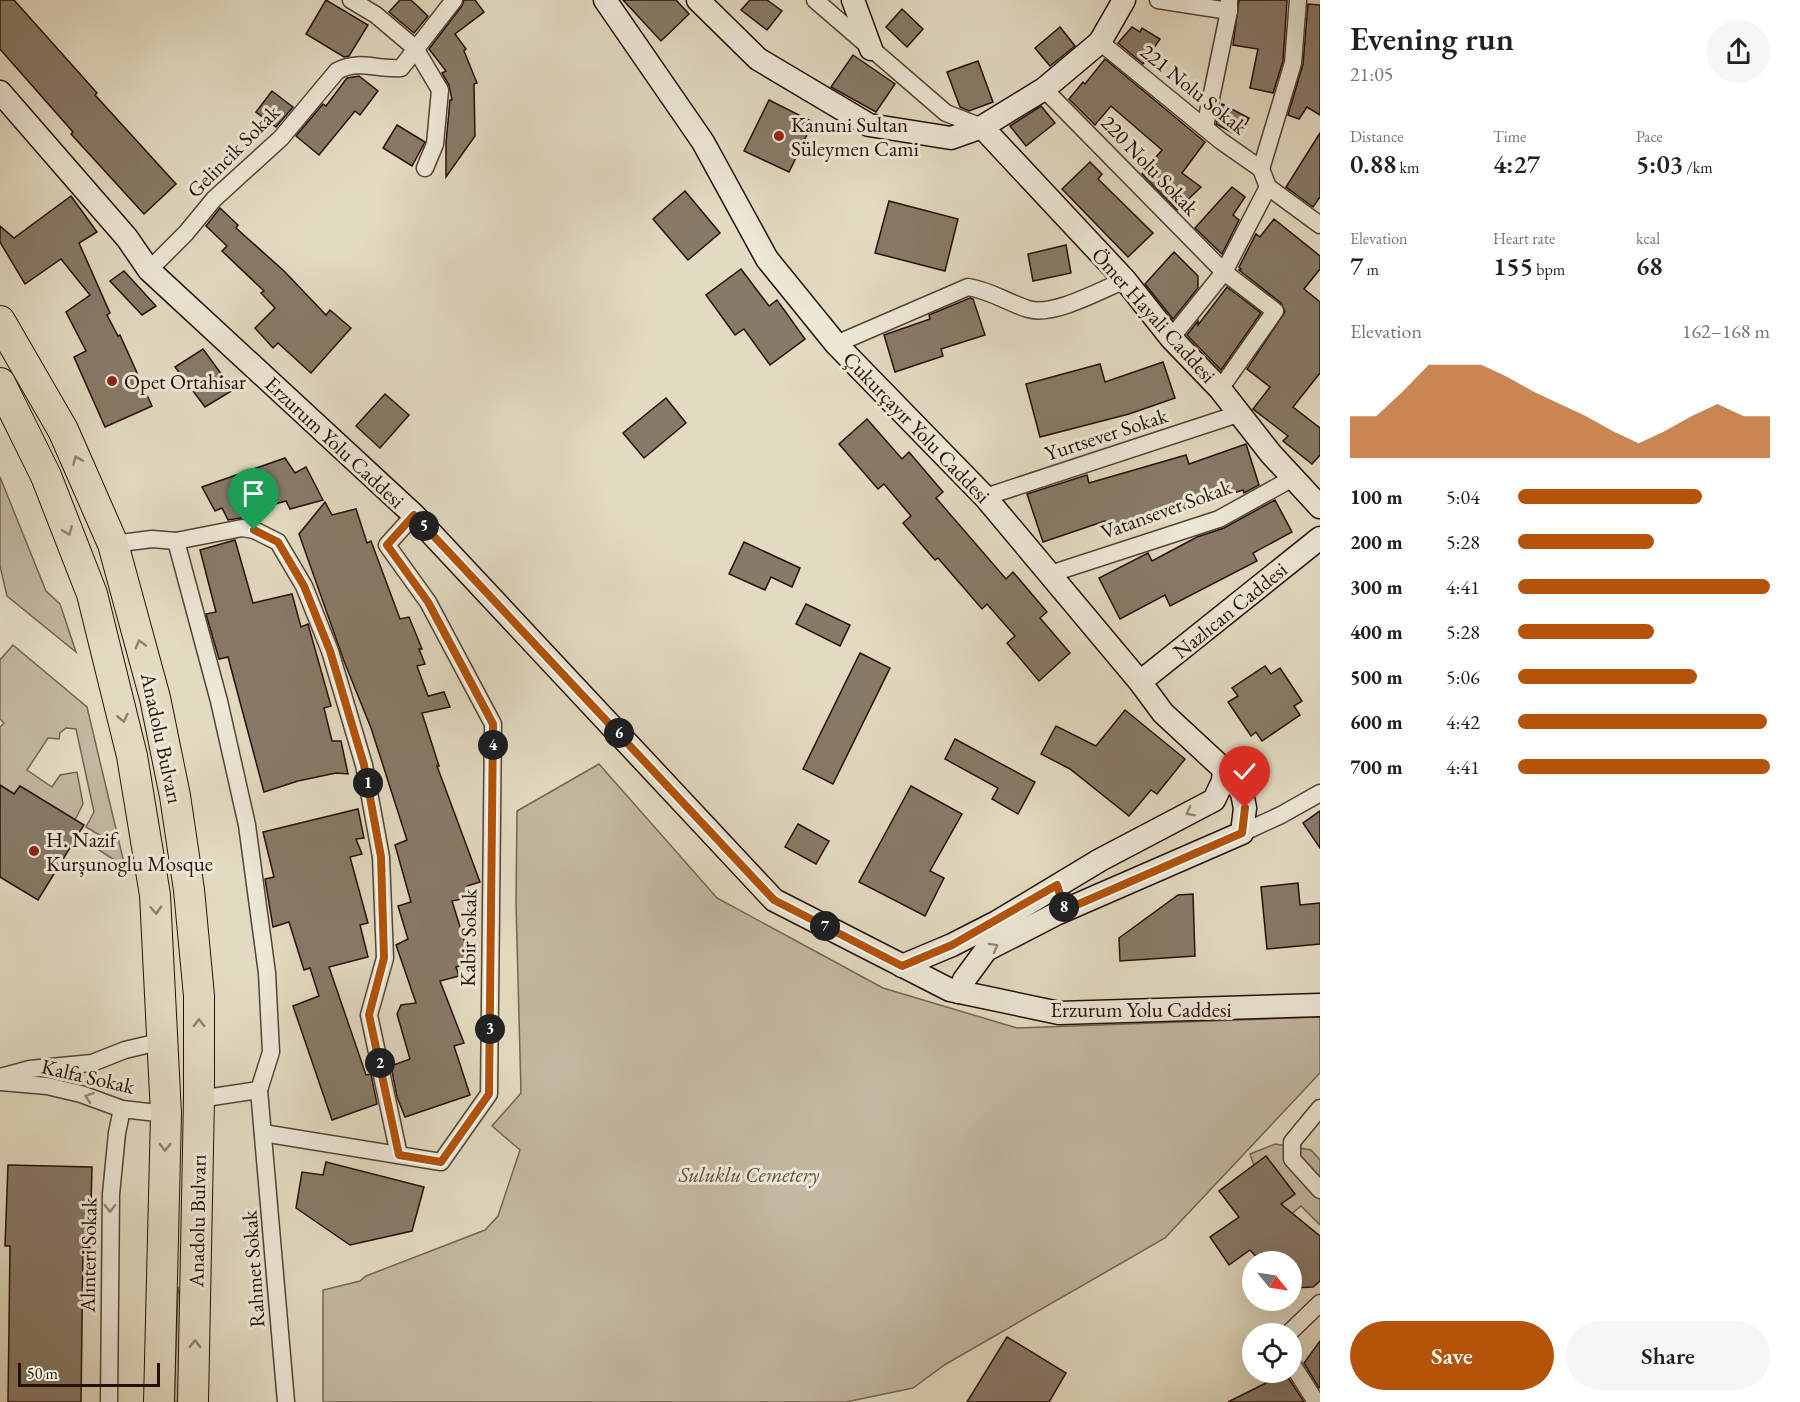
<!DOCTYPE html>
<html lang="en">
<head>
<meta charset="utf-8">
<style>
  :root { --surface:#fff; --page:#f6f6f6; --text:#202124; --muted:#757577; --accent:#b45309 }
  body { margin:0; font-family:"EB Garamond",serif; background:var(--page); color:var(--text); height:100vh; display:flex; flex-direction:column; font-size:22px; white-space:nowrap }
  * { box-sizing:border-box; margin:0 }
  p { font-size:20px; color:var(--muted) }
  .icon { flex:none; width:33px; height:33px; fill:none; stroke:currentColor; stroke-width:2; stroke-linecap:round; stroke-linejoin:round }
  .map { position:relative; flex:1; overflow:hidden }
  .side { display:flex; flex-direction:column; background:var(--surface); width:480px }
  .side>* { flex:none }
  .needle { width:39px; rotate:120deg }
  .buttons { position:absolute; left:1242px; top:1251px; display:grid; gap:12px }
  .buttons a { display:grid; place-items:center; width:60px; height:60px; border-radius:50%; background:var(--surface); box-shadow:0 6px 24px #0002; font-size:30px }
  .scale { position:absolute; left:18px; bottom:15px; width:142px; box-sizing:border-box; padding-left:6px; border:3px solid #251007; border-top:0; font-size:16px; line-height:21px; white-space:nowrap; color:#251007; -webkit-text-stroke:4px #ede8d7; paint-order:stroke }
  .pin { position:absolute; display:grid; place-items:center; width:51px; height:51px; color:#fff; margin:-62px -26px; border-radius:50% 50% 50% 0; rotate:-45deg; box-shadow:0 0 6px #0007 }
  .pin .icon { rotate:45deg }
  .km { position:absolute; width:30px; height:30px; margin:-15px; border-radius:50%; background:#222; color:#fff; font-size:16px; line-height:30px; text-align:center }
  .round { display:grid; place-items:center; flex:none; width:63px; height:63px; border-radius:32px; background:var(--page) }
  .overview { display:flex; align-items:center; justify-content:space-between; height:102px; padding:0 30px }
  h1 { font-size:33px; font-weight:600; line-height:45px }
  .stats { display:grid; grid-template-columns:repeat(3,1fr); gap:9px; height:102px; padding:6px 30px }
  .stats div { display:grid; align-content:center }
  .stats b { font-size:26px; font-weight:600 }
  .stats small { font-size:16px; font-weight:400 }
  .stats p { font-size:16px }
  .chart { height:168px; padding:12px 30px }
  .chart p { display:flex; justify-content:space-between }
  .chart svg { width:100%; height:108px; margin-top:6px; fill:var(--accent); opacity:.7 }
  .primary-button { display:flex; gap:12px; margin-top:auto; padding:12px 30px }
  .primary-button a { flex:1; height:69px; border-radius:36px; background:var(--accent); color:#fff; font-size:24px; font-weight:600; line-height:69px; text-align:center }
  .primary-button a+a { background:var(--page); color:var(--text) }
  ul { padding:0 30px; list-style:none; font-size:20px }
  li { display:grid; grid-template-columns:96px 72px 1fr; align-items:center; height:45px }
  li i { height:15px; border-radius:8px; background:var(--accent) }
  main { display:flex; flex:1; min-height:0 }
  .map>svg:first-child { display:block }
  .green { fill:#c3b8a1; stroke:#746454; stroke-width:1.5 }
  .building { fill:#887a68; stroke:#251007; stroke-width:1.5 }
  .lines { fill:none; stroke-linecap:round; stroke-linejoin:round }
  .street-casing { stroke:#544336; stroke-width:19 }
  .secondary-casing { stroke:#251007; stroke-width:25 }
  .highway-casing { stroke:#251007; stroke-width:32 }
  .street { stroke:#ede8d7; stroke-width:16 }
  .secondary { stroke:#ede8d7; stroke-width:22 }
  .highway { stroke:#e3dbc1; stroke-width:30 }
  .oneway { stroke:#8e806d }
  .oneway2 { stroke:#938779 }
  .route-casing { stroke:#fff; stroke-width:12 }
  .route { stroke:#b45309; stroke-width:8 }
  .poi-dot { fill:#8f2418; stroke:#ede8d7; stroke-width:2 }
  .labels { text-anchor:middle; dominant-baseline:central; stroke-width:6; stroke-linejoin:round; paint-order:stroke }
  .street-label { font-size:21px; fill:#251007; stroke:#ede8d7 }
  .poi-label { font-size:21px; fill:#251007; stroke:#ede8d7; text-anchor:start }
  .park-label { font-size:21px; font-style:italic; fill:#5c4b3d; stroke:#ede8d7 }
</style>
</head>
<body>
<main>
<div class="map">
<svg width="1320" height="1402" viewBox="0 0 1320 1402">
  <rect width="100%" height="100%" fill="#e3dbc1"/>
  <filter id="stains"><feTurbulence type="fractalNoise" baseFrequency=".00333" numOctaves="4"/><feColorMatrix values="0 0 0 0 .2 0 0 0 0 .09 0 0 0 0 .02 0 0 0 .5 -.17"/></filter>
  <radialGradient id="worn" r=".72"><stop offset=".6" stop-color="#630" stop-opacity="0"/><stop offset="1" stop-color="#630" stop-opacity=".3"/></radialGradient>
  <g class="green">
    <path d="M0 477 46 591 60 604 76 652 7 596 0 566Z"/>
    <path d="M13 645 87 707 125 867 99 850 106 839 86 827 94 812 76 729 66 728 60 733 59 739 48 738 27 770 52 787 60 775 77 772 83 804 75 820 20 786 14 794 0 785V727L4 723 0 719V660Z"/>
    <path d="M599 764 717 898 883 988 1017 1028 1320 1017V1073L1165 1238 946 1364 913 1388 846 1402H323V1290L360 1281 366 1276 485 1230 498 1216 520 1150 492 1126 521 1093 516 903 517 811Z"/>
    <path d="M1275 1144 1311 1150 1320 1160V1225L1301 1206 1282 1222 1258 1177 1250 1154Z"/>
    <path d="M178 1287 186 1322 183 1402H174Z"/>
  </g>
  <g class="building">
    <path d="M0 0H14L97 93 95 95 176 184 144 214 71 134 73 132 0 49Z"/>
    <path d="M326 0 368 25 349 56 344 57 306 34Z"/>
    <path d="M400 0H411L428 16 414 33 389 12Z"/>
    <path d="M464 0H475L484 12 455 34 466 49 464 51 477 83 474 84 475 136 446 177V143L450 100H452L449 85 442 73 446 71 429 49 462 6Z"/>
    <path d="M623 0H676L689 14 661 41Z"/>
    <path d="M750 0H767L782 11 767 30 741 10Z"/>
    <path d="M1239 0H1287L1283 61 1273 93 1250 88 1258 49 1233 45Z"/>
    <path d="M1308 4 1320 5V115L1307 107 1299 119 1288 115 1303 64Z"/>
    <path d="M902 9 923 29 907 47 886 27Z"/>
    <path d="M1060 27 1075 46 1050 66 1035 48Z"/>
    <path d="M1132 27 1140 32 1142 28 1160 39 1143 64 1118 43Z"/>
    <path d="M853 55 895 84 876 112 831 87Z"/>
    <path d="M1105 59 1205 142 1182 173 1201 187 1177 210 1142 174 1162 150 1111 106 1095 125 1069 99 1083 82 1085 84Z"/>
    <path d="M978 61 993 102 969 111 960 107 947 72Z"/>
    <path d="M359 76 378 91 360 115 355 111 319 155 296 136 323 104 326 106 347 78Z"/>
    <path d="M272 91 293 107 276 127 256 112Z"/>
    <path d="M769 100 813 122 789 172 744 151Z"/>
    <path d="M1222 104 1249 118 1239 136 1216 124Z"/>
    <path d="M1041 106 1055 123 1026 146 1010 126Z"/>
    <path d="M397 125 425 142 412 166 383 148Z"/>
    <path d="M1320 133V197L1313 207 1286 187Z"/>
    <path d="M1090 162 1102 174 1098 179 1153 233 1128 257 1062 189Z"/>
    <path d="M1232 187 1245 197 1233 215 1239 220 1222 254 1195 228Z"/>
    <path d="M685 191 720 233 688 260 653 219Z"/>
    <path d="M71 196 97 232 79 243 110 313 107 315 118 336 120 335 152 406 105 427 74 357 86 351 66 312 90 295 61 259 25 284 0 242V226L14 238Z"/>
    <path d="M889 201 958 219 945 271 875 253Z"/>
    <path d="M220 208 238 225 236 228 284 271 326 315 330 310 351 328 311 373 278 343 273 348 255 328 275 308 261 293 264 291 222 251 227 246 206 226Z"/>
    <path d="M1274 219 1320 256V269L1304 289 1320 302V373L1293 407 1320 428V455L1312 464 1283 441 1288 436 1253 409 1270 387 1247 369 1285 312 1281 303 1239 270 1241 269 1239 267 1256 234 1260 237Z"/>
    <path d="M1066 245 1071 273 1033 281 1028 254Z"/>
    <path d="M1174 252 1198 276V288L1173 319 1145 284Z"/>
    <path d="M741 269 769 306 777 300 805 339 770 365 744 329 735 335 706 295Z"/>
    <path d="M124 271 156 306 142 315 110 281Z"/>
    <path d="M1227 287 1261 313 1221 370 1187 335 1198 321V325Z"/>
    <path d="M970 298 973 299 985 335 941 349 943 356 895 372 884 335 930 319 929 315Z"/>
    <path d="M203 349 233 390 205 407 175 367Z"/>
    <path d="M1163 362 1175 398 1129 414 1040 437 1026 384 1100 364 1105 382Z"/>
    <path d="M385 394 409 415 380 448 356 426Z"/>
    <path d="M666 398 686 423 644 458 623 433Z"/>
    <path d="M867 419 902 459 909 452 943 492 936 498 1006 579 1013 572 1047 612 1040 618 1070 653 1039 681 1007 643 1015 636 987 604 982 609 938 558 935 560 903 523 911 516 884 484 878 489 839 444Z"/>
    <path d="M1246 444 1259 485 1244 493 1243 490 1156 518 1155 512 1107 527 1105 521 1043 542 1027 494 1087 475 1089 483 1186 455 1189 464Z"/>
    <path d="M285 458 295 473 306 467 323 500 290 509 286 501 254 510 241 518 228 520 222 508 215 511 202 487Z"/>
    <path d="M1275 500 1292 532 1253 553 1257 561 1170 606 1165 595 1120 619 1099 578 1148 553 1152 561 1197 537 1224 528Z"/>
    <path d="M325 502 332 515 356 509 367 543 371 541 400 619 409 617 422 649H419L425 664 417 666 428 696 444 692 450 707 422 713 439 766H437L480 882 467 886 471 897 452 901 471 962 456 967 459 976 440 981 464 1043 454 1046 470 1095 405 1117 397 1097 391 1066 410 1059 397 1014 401 1005 416 1003 396 945 408 939 398 906 411 902 395 845 407 840 371 728 344 661 299 534Z"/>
    <path d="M235 540 253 603 292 594 301 627 308 624 331 706 324 708 332 741H341L348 774 336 773 298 781 264 792 228 657 219 659 206 614 216 612 200 550Z"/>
    <path d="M744 542 800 568 792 587 771 577 765 590 729 574Z"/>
    <path d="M806 604 850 625 840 646 796 624Z"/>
    <path d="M860 653 890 668 833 784 803 769Z"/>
    <path d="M1265 666 1271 674 1280 668 1302 701 1294 706 1300 715 1262 741 1256 732 1251 736 1228 702 1238 696 1232 688Z"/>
    <path d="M1125 710 1185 759 1157 794 1151 790 1129 816 1070 769 1041 754 1056 726 1096 746Z"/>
    <path d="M955 739 1035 782 1018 814 992 799 998 788 945 759Z"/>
    <path d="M0 785 14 794 20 786 84 825 38 900 0 877Z"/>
    <path d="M911 786 962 814 930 871 944 878 925 916 859 882Z"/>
    <path d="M358 809 364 838 356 839 362 854 350 857 368 923 360 925 368 957 329 967 366 1075 371 1074 377 1104 332 1120 293 1006 319 996 310 968 304 970 289 922 273 927 265 879 274 877 263 832Z"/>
    <path d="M1320 811V848L1303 823Z"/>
    <path d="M798 824 829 841 816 864 785 847Z"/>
    <path d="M1298 883 1300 905 1320 903V944L1267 949 1261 887Z"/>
    <path d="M1193 894 1195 956 1120 961 1119 938 1178 895Z"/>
    <path d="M1266 1156 1295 1194 1281 1204 1320 1236V1281L1313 1287 1292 1288V1262H1261L1250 1250 1229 1265 1210 1237 1239 1217 1219 1191Z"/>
    <path d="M326 1162 424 1187 412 1231 350 1245 296 1208 302 1172 323 1175Z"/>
    <path d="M8 1165 92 1167 90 1248 83 1247 81 1402H8L10 1246H5Z"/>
    <path d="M1007 1337 1066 1373 1049 1402H967Z"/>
    <path d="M1320 1341V1387L1319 1388 1304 1363Z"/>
    <path d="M1285 1373 1304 1402H1228L1264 1384Z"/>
  </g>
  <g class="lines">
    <defs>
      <g id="street">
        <path d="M351 0 376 15 415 48 440 90 435 144 425 168"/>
        <path d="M815 0 946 113 982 127"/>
        <path d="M1158 0 1229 11"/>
        <path d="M1100 42 1221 141 1261 169"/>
        <path d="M1044 89 1224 272 1275 311 1220 389"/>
        <path d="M1205 127 1229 11V0"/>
        <path d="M1268 187 1320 225"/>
        <path d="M149 270 186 233 214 199 281 138 337 71C359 59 376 70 401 68L454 0"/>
        <path d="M1171 338 1224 272 1268 187 1261 169 1293 63 1298 0"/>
        <path d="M836 344 968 287C992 291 1006 302 1028 309 1053 317 1101 290 1125 280"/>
        <path d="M985 497 1241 413"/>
        <path d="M176 541 219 701 247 825 267 973 271 1052 259 1090"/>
        <path d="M113 544 152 539 176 541 242 528 254 530 278 542 304 586 330 651 364 765 381 857 385 958 369 1015 399 1155"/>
        <path d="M1050 574 1219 519 1293 478"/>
        <path d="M1242 833 1281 815 1320 793"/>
        <path d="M0 1077 30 1069 92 1063 125 1050 163 1041"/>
        <path d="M0 1082 47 1086 81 1094 122 1109 166 1114"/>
        <path d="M199 1099 259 1090 286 1402"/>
        <path d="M1320 1108 1292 1142V1159L1320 1190"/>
        <path d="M263 1133 441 1162 489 1094 493 724 428 602 387 545 414 515"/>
        <path d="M1288 1334 1320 1303"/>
        <path d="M1292 1364 1316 1402"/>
        <path d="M109 1402 111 1194 117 1133 122 1109"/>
      </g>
      <g id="secondary">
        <path d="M605 0 703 142 767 259 836 344 985 497 1140 682 1163 713 1231 776 1242 793 1245 808 1242 833 1056 914 986 950 964 980 959 992"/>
        <path d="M698 0 758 59 869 125 951 138 982 127 1044 89 1100 42 1124 0"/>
        <path d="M853 0 871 49"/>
        <path d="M0 92 127 238 149 270 414 515 774 900 950 990 1059 1013 1320 1005"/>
        <path d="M982 127 1125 280 1171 338 1220 389 1271 454 1320 507"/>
        <path d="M1140 682 1320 538"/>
        <path d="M902 966 952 945 997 922 1100 860 1214 800 1223 781 1224 770"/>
      </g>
      <g id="highway">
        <path d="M0 321 63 430 113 544 155 698 175 796 189 890 199 996V1099L193 1402"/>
        <path d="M0 383 46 476 92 594 132 756 155 895 166 1114 159 1402"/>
      </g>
    </defs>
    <use href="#street" class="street-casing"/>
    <use href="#secondary" class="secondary-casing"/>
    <use href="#highway" class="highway-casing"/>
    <use href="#street" class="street"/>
    <use href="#secondary" class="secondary"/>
    <use href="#highway" class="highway"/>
  </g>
  <defs><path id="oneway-chevron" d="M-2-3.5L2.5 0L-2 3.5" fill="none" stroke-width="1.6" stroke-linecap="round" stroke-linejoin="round" transform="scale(1.5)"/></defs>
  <g class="oneway">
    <use href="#oneway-chevron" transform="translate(77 460) rotate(-113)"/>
    <use href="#oneway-chevron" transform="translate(68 531) rotate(68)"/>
    <use href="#oneway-chevron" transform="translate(140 644) rotate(-105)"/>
    <use href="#oneway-chevron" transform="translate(123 718) rotate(77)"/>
    <use href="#oneway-chevron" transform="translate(156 910) rotate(87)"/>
    <use href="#oneway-chevron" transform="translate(199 1023) rotate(-91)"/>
    <use href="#oneway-chevron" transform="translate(165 1147) rotate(91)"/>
    <use href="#oneway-chevron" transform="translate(195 1344) rotate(-89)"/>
  </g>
  <g class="oneway2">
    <use href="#oneway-chevron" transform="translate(1190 812) rotate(153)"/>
    <use href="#oneway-chevron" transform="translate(994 947) rotate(-29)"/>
    <use href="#oneway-chevron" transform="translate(89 1097) rotate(-161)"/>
    <use href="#oneway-chevron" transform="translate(110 1208) rotate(90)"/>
  </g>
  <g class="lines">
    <defs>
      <path id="route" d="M254 530 278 542 304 586 330 651 364 765 381 857 384 958 369 1015 399 1155 441 1162 489 1094 493 724 428 602 387 545 414 515 774 900 902 966 952 945 1057 885 1065 910 1242 833 1245 808"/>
    </defs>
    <use href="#route" class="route-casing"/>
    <use href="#route" class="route"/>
  </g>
  <g class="poi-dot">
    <circle cx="779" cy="136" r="6"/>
    <circle cx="112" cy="381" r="6"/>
    <circle cx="34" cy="851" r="6"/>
  </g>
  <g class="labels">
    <g class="street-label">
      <text transform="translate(1194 89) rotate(39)">221 Nolu Sokak</text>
      <text transform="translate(233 151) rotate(-45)">Gelincik Sokak</text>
      <text transform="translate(1150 165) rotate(46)">220 Nolu Sokak</text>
      <text transform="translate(1154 315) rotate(48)">Ömer Hayali Caddesi</text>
      <text transform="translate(917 427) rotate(46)">Çukurçayır Yolu Caddesi</text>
      <text transform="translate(1106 434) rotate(-18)">Yurtsever Sokak</text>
      <text transform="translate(335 442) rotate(43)">Erzurum Yolu Caddesi</text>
      <text transform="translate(1166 509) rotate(-20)">Vatansever Sokak</text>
      <text transform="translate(1230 610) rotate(-39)">Nazlıcan Caddesi</text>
      <text transform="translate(162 738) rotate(78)">Anadolu Bulvarı</text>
      <text transform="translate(468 938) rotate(-89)">Kabir Sokak</text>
      <text x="1141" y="1009">Erzurum Yolu Caddesi</text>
      <text transform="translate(88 1076) rotate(13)">Kalfa Sokak</text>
      <text transform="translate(197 1221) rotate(-89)">Anadolu Bulvarı</text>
      <text transform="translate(88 1255) rotate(-89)">Alınteri Sokak</text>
      <text transform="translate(253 1269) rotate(-94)">Rahmet Sokak</text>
    </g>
    <g class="poi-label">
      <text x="791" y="124">Kanuni Sultan<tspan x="791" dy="24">Süleymen Cami</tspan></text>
      <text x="124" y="381">Opet Ortahisar</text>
      <text x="46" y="839">H. Nazif<tspan x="46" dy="24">Kurşunoglu Mosque</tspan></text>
    </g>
    <g class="park-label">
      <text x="749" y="1174">Suluklu Cemetery</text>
    </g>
  </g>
  <rect width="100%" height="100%" filter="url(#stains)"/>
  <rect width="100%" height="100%" fill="url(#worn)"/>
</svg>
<div class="buttons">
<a><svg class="needle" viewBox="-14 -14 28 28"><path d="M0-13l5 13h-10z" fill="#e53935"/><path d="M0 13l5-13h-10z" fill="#757577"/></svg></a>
<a><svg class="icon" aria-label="locate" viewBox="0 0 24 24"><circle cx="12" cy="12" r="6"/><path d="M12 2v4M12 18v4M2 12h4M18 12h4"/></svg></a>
</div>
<div class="scale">50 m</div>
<div class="pin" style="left:254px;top:530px;background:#1e9e55"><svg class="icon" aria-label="arrive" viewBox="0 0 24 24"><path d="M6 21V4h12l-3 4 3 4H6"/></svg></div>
<div class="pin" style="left:1245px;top:808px;background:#d93025"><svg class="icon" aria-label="check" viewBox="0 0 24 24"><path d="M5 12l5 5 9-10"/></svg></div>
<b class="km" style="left:368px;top:783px">1</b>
<b class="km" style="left:380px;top:1063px">2</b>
<b class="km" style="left:490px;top:1029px">3</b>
<b class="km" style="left:493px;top:745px">4</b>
<b class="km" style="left:424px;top:526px">5</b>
<b class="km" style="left:619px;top:733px">6</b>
<b class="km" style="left:825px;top:926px">7</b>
<b class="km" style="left:1064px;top:907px">8</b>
</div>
<section class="side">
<div class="overview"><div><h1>Evening run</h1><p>21:05</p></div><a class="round"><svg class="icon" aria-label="share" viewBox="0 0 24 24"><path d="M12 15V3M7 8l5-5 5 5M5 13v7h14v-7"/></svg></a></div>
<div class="stats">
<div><p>Distance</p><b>0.88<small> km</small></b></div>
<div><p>Time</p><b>4:27</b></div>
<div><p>Pace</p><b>5:03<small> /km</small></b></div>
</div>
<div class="stats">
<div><p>Elevation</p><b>7<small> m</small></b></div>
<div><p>Heart rate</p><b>155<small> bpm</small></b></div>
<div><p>kcal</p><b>68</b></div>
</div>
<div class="chart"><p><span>Elevation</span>162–168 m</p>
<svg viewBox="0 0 160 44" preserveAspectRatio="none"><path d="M0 44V27L10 27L20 17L30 6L40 6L50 6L60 11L70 17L80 22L90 27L100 33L110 38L120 33L130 27L140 22L150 27L160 27V44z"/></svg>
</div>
<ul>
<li><b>100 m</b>5:04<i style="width:73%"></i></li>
<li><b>200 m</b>5:28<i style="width:54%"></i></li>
<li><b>300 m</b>4:41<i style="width:100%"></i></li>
<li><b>400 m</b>5:28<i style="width:54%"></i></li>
<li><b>500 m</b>5:06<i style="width:71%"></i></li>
<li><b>600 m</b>4:42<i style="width:99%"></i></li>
<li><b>700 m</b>4:41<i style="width:100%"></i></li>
</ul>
<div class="primary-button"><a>Save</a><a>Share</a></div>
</section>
</main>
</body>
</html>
